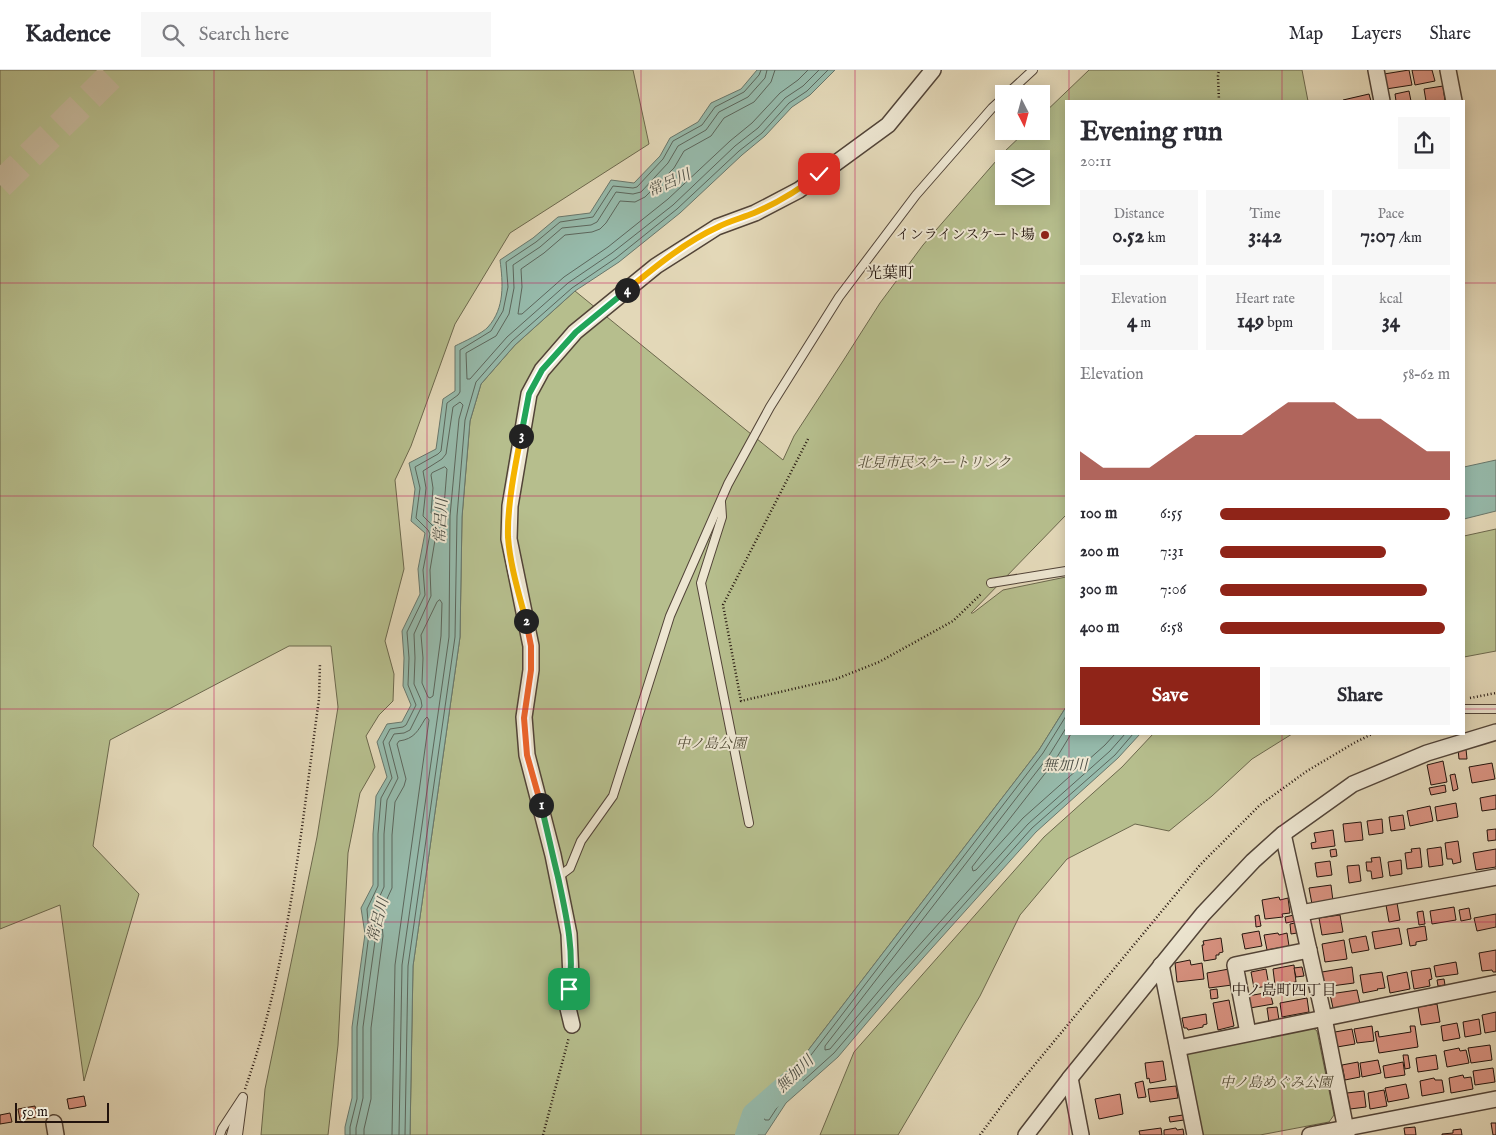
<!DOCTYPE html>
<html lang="en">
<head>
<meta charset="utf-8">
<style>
  :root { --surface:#fff; --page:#f7f7f7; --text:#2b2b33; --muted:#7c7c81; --line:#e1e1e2; --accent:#8f2418 }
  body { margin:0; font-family:"IM FELL English","Noto Serif JP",serif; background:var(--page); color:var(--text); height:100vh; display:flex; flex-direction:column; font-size:19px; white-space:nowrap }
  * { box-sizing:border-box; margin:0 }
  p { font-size:16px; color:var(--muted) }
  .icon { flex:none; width:28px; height:28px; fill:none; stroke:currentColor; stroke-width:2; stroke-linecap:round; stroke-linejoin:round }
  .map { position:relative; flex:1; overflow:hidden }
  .sheet { position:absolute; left:1065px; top:30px; width:400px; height:635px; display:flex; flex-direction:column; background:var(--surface); border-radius:0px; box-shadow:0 2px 12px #0003 }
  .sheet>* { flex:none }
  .needle { width:32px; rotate:174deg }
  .tools { position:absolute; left:995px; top:15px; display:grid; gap:10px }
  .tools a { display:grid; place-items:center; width:55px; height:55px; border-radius:0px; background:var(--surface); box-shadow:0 2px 12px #0003; font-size:25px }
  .scale { position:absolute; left:15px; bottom:12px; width:94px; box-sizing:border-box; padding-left:5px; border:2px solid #22130d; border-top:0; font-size:14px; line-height:18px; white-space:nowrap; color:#22130d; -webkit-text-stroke:4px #ede6d1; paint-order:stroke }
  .pin { position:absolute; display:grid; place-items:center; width:42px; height:42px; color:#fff; margin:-21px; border-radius:10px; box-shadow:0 2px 8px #0006 }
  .km { position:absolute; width:25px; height:25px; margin:-12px; border-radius:50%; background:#222; color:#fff; font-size:14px; line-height:25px; text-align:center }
  .round { display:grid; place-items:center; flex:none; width:52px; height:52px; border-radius:0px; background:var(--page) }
  .overview { display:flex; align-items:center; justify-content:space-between; height:85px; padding:0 15px }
  h1 { font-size:28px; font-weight:700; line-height:38px }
  .stats { display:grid; grid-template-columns:repeat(3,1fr); gap:8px; height:85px; padding:5px 15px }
  .stats div { display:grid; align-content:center; border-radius:0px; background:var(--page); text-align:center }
  .stats b { font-size:21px; font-weight:700 }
  .stats small { font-size:14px; font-weight:400 }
  .stats p { font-size:14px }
  .chart { height:140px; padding:10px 15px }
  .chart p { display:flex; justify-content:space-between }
  .chart svg { width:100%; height:90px; margin-top:5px; fill:var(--accent); opacity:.7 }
  .action { display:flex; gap:10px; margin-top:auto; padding:10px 15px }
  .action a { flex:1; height:58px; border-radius:0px; background:var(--accent); color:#fff; font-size:20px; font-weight:700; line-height:58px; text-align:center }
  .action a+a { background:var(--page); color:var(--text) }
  ul { padding:0 15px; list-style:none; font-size:16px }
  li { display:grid; grid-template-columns:80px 60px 1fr; align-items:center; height:38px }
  li i { height:12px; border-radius:6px; background:var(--accent) }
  header { display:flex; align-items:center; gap:30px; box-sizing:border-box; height:70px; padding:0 25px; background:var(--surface); border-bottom:1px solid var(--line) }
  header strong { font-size:24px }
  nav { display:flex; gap:28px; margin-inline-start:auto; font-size:18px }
  .search { width:350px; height:45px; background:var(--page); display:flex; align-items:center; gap:12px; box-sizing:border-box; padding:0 18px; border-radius:0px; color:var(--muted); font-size:19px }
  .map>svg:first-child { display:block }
  .green { fill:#b6be8d; stroke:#6c684d; fill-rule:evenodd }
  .water { fill:#96baab; stroke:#68776c }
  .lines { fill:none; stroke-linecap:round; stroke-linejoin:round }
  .shore { stroke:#5c665c; stroke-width:1 }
  .river { stroke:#96baab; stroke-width:22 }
  .building { fill:#da9382; stroke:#22130d }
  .highway-tunnel { stroke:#c6ba9e; stroke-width:28; stroke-dasharray:28 14; stroke-linecap:butt }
  .lane-casing { stroke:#524438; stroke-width:10 }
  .street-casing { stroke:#524438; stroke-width:18 }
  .path { stroke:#22130d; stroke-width:2.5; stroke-dasharray:1 2.5; stroke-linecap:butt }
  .lane { stroke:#ede6d1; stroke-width:8 }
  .street { stroke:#ede6d1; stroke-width:15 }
  .split-1-casing { stroke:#fff; stroke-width:10 }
  .split-2-casing { stroke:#fff; stroke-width:10 }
  .split-3-casing { stroke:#fff; stroke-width:10 }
  .split-4-casing { stroke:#fff; stroke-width:10 }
  .split-5-casing { stroke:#fff; stroke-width:10 }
  .split-1 { stroke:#22a559; stroke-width:6 }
  .split-2 { stroke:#f0652b; stroke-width:6 }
  .split-3 { stroke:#f5b400; stroke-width:6 }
  .split-4 { stroke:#22a559; stroke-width:6 }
  .split-5 { stroke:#f5b400; stroke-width:6 }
  .grid { fill:none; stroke:#c2185b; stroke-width:1; stroke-opacity:0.55 }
  .poi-dot { fill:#8f2418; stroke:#ede6d1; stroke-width:2 }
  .labels { text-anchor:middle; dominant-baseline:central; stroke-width:4; stroke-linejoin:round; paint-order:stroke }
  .poi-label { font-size:14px; fill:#22130d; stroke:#ede6d1; text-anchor:end }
  .park-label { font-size:14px; font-style:italic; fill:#564f3a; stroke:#ede6d1 }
  .water-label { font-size:15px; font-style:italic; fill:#4b4d44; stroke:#ede6d1 }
  .neighbourhood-label { font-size:15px; fill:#22130d; stroke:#ede6d1 }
  .quarter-label { font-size:16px; fill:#22130d; stroke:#ede6d1 }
</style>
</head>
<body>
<header>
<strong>Kadence</strong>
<div class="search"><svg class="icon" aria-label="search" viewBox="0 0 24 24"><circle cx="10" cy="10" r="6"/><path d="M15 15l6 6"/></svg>Search here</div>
<nav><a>Map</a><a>Layers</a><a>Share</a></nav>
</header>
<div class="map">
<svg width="1496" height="1065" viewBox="0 0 1496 1065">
  <rect width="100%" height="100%" fill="#e3d8b8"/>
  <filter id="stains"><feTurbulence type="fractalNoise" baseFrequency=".004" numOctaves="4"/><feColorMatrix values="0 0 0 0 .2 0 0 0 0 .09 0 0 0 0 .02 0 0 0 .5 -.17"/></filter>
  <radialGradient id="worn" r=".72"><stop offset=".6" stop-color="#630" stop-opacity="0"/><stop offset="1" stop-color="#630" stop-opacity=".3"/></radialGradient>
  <g class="green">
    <path d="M0 0H633L649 74 510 163 455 254 411 376 395 410 404 499 385 571 394 604 393 631 379 645 366 666 375 697 360 723 348 783 338 975 328 1065H261L265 1019 317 767 338 637 331 576H289L110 670 93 776 139 824 84 1011 60 835 0 859Z"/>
    <path d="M1089 0H1302L1308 31H1066V445L971 543H973L1003 520 1066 507V637L1039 680 763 1039 752 1065H410L413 896 460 567 462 447 470 351 481 314 515 275 575 221 783 390 794 366 843 291 880 233 923 175 1003 83 1026 61H1041V46ZM1004 89H1041V126H1004Z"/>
    <path d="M1496 459V581L1464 587V466Z"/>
    <path d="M1153 664H1292L1252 689 1212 726 1169 761 1135 754 1067 789 1020 845 980 926 898 1065H820L854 982 1044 767 1122 697Z"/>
    <path d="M1312 957 1317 961 1334 1045 1329 1052 1260 1065H1201L1186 987 1188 982Z"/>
  </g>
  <g class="water">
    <path d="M757 0H835L810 25 792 37 765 66 742 85 680 143 619 192 575 221 515 275 481 314 470 351 462 447 460 567 413 896 410 1065H345V1057L352 1028V957L365 864 361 838 373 815V764L376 726 387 707 377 672 387 654 402 652 411 635 403 616 404 588 402 561 420 524 418 499 425 463 411 451 415 419 409 393 436 379 443 329 455 321V276C463 272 483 263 488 257 505 238 503 213 500 190L533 168 558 147 590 143 611 110 634 113 660 86 670 68 698 52 711 33 741 19Z"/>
    <path d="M1496 390V441L1464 449V397Z"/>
    <path d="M1066 637V664H1140L1118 688 1036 762 897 917 838 987 786 1033 765 1065H752L763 1039 1039 680Z"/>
  </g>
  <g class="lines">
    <g class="shore">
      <path d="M767 0 765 8 748 27 719 42 706 60 678 76 668 93 641 122 633 124 616 122 597 152 591 155 562 158 540 177 513 195 514 218 509 244 496 266 466 283 467 309H470L507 267 568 213 612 183 673 135 735 76 758 58 785 28 803 16 819 0"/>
      <path d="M775 0 771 12 754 32 724 48 711 66 684 81 674 98 645 127 635 132 620 131 606 153 600 159 592 162 565 165 544 183 521 199 522 217 518 244H522L564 207 608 177 668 129 730 71 752 53 780 23 798 10 808 0"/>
      <path d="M445 397 447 399 443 449 440 451 431 443 433 418 431 405 432 403Z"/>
      <path d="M440 530 442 533 441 566 433 626 430 628 428 627 422 613 423 588 421 565 437 532Z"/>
      <path d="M1066 646 1043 683 768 1041 764 1048 765 1050H769L782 1030 834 983 893 914 1032 758 1115 685 1133 664"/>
      <path d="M1066 658 1048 687 825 976V980L830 979 888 910 1028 754 1110 681 1125 664"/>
      <path d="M1071 664 1054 692 972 797 973 801 976 800 1023 748 1105 675 1115 664"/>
      <path d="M350 1065V1057L357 1029V957L369 864 367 839 378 816V764L381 728 392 708 383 672 390 659 403 657 406 655 416 635 408 615 409 588 407 562 425 525 423 500 430 464 428 460 416 448 420 418 415 397 438 384 441 381 447 333 458 325 460 322V280L491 261 503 241 508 217 506 192 536 172 560 152 593 147 613 116 633 118 637 117 663 89 673 71 702 55 715 37 744 22 759 5 761 0"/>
      <path d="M356 1065V1058L363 1028V957L376 864 373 841 384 817V764L387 730 398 708 389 673 394 664 404 663 410 660 422 636 421 630 414 614 415 588 414 564 431 526 430 500 436 464 434 457 423 446 426 418 423 401 442 389 446 384 453 337 460 332 463 335 459 349 450 446 449 567 402 895 399 1065"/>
      <path d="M364 1065V1059L371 1029V958L383 866 381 842 392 818V765L395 732 404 716 406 709 397 674 399 671C414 669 418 661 425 649L427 647 429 650 395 895 392 1065"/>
      <path d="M405 1065 408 896 455 567 457 446 465 350 476 312 512 271 572 218 616 188 677 139 739 81 762 63 789 33 807 21 828 0"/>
    </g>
    <path class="river" d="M746 1065 753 1044 792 1010"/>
  </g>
  <g class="building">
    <path d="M1409 0 1412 15 1386 19 1384 4Z"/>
    <path d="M1412 0H1432L1435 11 1415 15Z"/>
    <path d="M1443 16 1445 31H1426L1424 19Z"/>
    <path d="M1409 21 1411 31H1396L1395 24Z"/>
    <path d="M1369 24 1371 31H1343V30Z"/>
    <path d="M1458 679H1466L1467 689H1459Z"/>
    <path d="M1443 691 1447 712 1431 715 1427 695Z"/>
    <path d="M1492 693 1495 709 1472 713 1469 697Z"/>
    <path d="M1455 704 1458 719 1453 721 1450 705Z"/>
    <path d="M1445 715 1446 722 1431 725 1429 718Z"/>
    <path d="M1496 725V739L1482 741 1480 728Z"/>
    <path d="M1456 733 1458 747 1437 751 1435 737Z"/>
    <path d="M1430 736 1433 751 1410 756 1407 741Z"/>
    <path d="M1403 745 1405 759 1391 761 1389 747Z"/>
    <path d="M1382 749 1383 763 1369 765 1367 751Z"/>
    <path d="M1361 752 1363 770 1345 772 1343 754Z"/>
    <path d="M1496 759V770L1488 771 1487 760Z"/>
    <path d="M1333 760 1335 776 1312 779 1311 773 1316 772 1314 763Z"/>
    <path d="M1458 771 1461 792 1453 794 1452 789H1447L1445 773Z"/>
    <path d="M1441 777 1443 795 1429 797 1427 779Z"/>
    <path d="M1420 778 1422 797 1407 799 1405 783 1412 782 1411 779Z"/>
    <path d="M1336 779 1337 786 1331 787 1330 780Z"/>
    <path d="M1496 779V797L1476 800 1473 783Z"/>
    <path d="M1380 787 1383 807 1372 809 1371 801H1367L1366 792H1372L1371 788Z"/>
    <path d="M1401 790 1402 804 1390 806 1388 792Z"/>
    <path d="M1330 791 1332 805 1317 807 1315 793Z"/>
    <path d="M1359 795 1361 811 1349 813 1347 796Z"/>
    <path d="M1331 815 1333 831 1312 834 1309 818Z"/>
    <path d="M1279 827 1280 830 1288 828 1290 843 1282 844 1283 847 1265 849 1262 830Z"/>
    <path d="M1397 833 1400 850 1389 852 1386 835Z"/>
    <path d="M1454 837 1456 850 1432 854 1430 841Z"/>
    <path d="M1469 838 1471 849 1461 851 1459 840Z"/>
    <path d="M1423 841 1425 854 1419 855 1417 842Z"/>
    <path d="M1496 844V857L1477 861 1474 848Z"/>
    <path d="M1259 845 1261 856 1256 857 1255 846Z"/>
    <path d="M1294 845 1295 851 1286 853 1285 847Z"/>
    <path d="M1340 845 1343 862 1322 865 1319 848Z"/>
    <path d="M1295 853 1297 863 1291 864 1290 854Z"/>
    <path d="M1425 856 1427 870 1416 872V875L1410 876 1407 859Z"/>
    <path d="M1399 858 1402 874 1375 879 1372 862Z"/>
    <path d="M1259 861 1262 876 1245 879 1242 864Z"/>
    <path d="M1278 863 1279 865 1287 863 1289 876 1267 880 1264 865Z"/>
    <path d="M1366 866 1369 880 1352 883 1349 869Z"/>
    <path d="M1221 868 1223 882 1219 883V885H1216V889L1204 891 1202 875H1204L1203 871Z"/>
    <path d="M1344 870 1347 889 1325 892 1322 874Z"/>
    <path d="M1496 880V902H1493L1492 900 1482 901 1479 883Z"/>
    <path d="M1190 890 1191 895 1202 893 1204 909 1177 912 1175 893Z"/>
    <path d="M1456 892 1458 904 1436 907 1434 896Z"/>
    <path d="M1294 895 1296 912 1275 915 1273 899Z"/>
    <path d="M1302 897 1304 906 1296 907 1294 898Z"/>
    <path d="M1352 897 1354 913 1324 917 1322 902Z"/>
    <path d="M1430 898 1432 909 1429 910 1430 916 1414 919 1411 901Z"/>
    <path d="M1229 899 1232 915 1209 918 1207 903Z"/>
    <path d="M1266 899 1269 916 1254 918 1251 902Z"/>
    <path d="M1382 902 1385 918 1377 919 1378 920 1363 923 1360 905Z"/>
    <path d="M1407 902 1410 919 1390 923 1387 906Z"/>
    <path d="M1444 909 1445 915 1438 916 1437 910Z"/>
    <path d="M1217 919 1218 928 1211 929 1210 920Z"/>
    <path d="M1357 920 1360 934 1333 938 1330 924Z"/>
    <path d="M1270 922 1273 934 1250 938 1248 926Z"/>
    <path d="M1307 928 1309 942 1282 947 1280 933Z"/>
    <path d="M1229 930 1234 956 1218 960 1213 933Z"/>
    <path d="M1437 934 1440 952 1421 955 1418 937Z"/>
    <path d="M1277 937 1279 950 1269 952 1267 938Z"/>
    <path d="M1496 942V961L1485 963 1482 945Z"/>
    <path d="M1206 944 1207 954 1203 955V957L1188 960 1187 958H1184L1182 948Z"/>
    <path d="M1479 949 1481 964 1465 967 1463 952Z"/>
    <path d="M1457 953 1460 968 1443 971 1441 956Z"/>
    <path d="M1372 956 1374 971 1357 973 1354 959Z"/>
    <path d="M1410 956H1415L1418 977 1379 983 1375 962 1378 961 1379 967 1411 962Z"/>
    <path d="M1352 959 1355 974 1337 977 1335 962Z"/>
    <path d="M1490 975 1492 990 1471 993 1468 978Z"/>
    <path d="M1459 978 1460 981 1466 980 1469 993 1447 997 1444 981Z"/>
    <path d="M1403 985H1408L1410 998 1405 999Z"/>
    <path d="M1436 985 1438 999 1418 1002 1416 988Z"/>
    <path d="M1378 990 1381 1003 1362 1007 1360 993Z"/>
    <path d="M1163 991 1166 1010 1150 1013 1149 1008 1147 1009 1145 993Z"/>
    <path d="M1358 992 1360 1007 1345 1010 1342 995Z"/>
    <path d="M1403 992 1405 1005 1385 1008 1383 996Z"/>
    <path d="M1493 998 1495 1012 1475 1015 1473 1001Z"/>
    <path d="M1463 1005 1464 1008 1471 1007 1473 1019 1451 1023 1449 1008Z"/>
    <path d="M1434 1008 1435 1010H1442L1444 1022 1422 1026 1420 1011Z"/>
    <path d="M1143 1011 1146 1027 1138 1028 1135 1013Z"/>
    <path d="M1406 1014 1409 1028 1388 1032 1385 1018Z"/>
    <path d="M1176 1016 1178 1028 1150 1032 1148 1019Z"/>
    <path d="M1384 1020 1387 1036 1370 1039 1368 1023Z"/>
    <path d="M1364 1021 1366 1037 1350 1039 1347 1023Z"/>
    <path d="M1120 1024 1123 1044 1099 1049 1095 1029Z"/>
    <path d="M84 1026 86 1036 69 1039 67 1029Z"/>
    <path d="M35 1036 37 1047 20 1050 18 1039Z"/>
    <path d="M10 1043 12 1052 0 1054V1045Z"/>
    <path d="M1183 1045 1184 1050 1170 1052 1169 1047Z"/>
    <path d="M1491 1053H1496V1065H1493Z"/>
    <path d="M1415 1057 1416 1065H1405L1404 1058Z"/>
    <path d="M1161 1058 1162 1065H1140L1139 1061Z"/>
    <path d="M1176 1058 1177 1060 1183 1059 1184 1065H1164V1060Z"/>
    <path d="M1461 1059 1462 1065H1442V1064L1453 1063V1060Z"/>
  </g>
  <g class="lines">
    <path class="highway-tunnel" d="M0 115 117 0"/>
    <defs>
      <g id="lane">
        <path d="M1007 24 1033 0"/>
        <path d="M721 432 722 447 701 513 749 753"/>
        <path d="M991 513 1066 501"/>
        <path d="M1464 639H1496"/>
        <path d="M558 807 570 798 581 771 613 726 670 546 728 414 770 337 839 227 916 125 992 38 1004 27"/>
        <path d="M220 1065 222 1059 243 1027 238 1065"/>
        <path d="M231 1065 237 1043"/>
      </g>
      <g id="street">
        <path d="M1376 0 1382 31"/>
        <path d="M1448 0 1454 31"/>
        <path d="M1283 764 1324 948 1347 1065"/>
        <path d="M1301 843 1496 807"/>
        <path d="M1161 895 1195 1065"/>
        <path d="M572 955 567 934 571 908 569 864 553 785 527 685 524 647 531 600V576L509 469 510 436 529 324 542 300 575 262 656 196 717 157 755 143 799 120 888 55 933 0"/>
        <path d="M1248 963 1235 895 1309 880"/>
        <path d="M1178 978 1496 913"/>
        <path d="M1070 1008 1081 1065"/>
        <path d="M54 1053 56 1065"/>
        <path d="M1026 1065 1070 1008 1203 844 1253 791 1283 764 1353 714 1427 683 1496 662"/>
        <path d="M1310 1065 1496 1029"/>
      </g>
    </defs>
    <use href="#lane" class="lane-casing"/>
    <use href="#street" class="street-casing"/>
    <g class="path">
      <path d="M1219 31 1218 6 1219 0"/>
      <path d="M808 369 723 535 741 631 836 609 879 592 953 551 981 524"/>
      <path d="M1470 628 1496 623"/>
      <path d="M245 1019C289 895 301 759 319 629L320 593"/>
      <path d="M543 1065 569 967"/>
      <path d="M980 1065 1008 1027 1200 795 1260 735 1307 701 1354 673 1372 664"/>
    </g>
    <use href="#lane" class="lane"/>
    <use href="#street" class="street"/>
  </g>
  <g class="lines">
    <defs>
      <path id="split-1" d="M541 735C547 759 552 783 558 807 566 844 575 882 569 919"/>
      <path id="split-2" d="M526 551 531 576V600L524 648 527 685 541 735"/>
      <path id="split-3" d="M521 366C515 396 507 437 508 467 510 495 519 524 526 551"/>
      <path id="split-4" d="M521 366 529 324 542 300 576 262 627 220"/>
      <path id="split-5" d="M627 220C655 197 685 172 718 157 729 151 742 148 754 143 777 133 799 120 819 104"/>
    </defs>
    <use href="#split-1" class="split-1-casing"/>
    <use href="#split-2" class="split-2-casing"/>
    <use href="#split-3" class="split-3-casing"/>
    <use href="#split-4" class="split-4-casing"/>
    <use href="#split-5" class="split-5-casing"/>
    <use href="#split-1" class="split-1"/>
    <use href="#split-2" class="split-2"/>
    <use href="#split-3" class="split-3"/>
    <use href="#split-4" class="split-4"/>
    <use href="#split-5" class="split-5"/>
  </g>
  <path class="grid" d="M214 0V1065M427 0V1065M641 0V1065M855 0V1065M1069 0V31M1282 0V31M0 213H1066M1464 213H1496M0 426H1066M1464 426H1496M0 639H1066M1464 639H1496M1069 664V1065M1282 664V1065M0 852H1496"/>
  <circle class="poi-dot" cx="1045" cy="165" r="5"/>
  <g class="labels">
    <g class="poi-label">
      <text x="1035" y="165">インラインスケート場</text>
    </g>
    <g class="park-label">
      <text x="934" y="393">北見市民スケートリンク</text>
      <text x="711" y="674">中ノ島公園</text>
      <text x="1276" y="1013">中ノ島めぐみ公園</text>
    </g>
    <g class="water-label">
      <text transform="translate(669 113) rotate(-24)">常呂川</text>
      <text transform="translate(441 451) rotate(-87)">常呂川</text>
      <text x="1065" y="695">無加川</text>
      <text transform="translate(378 850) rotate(-75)">常呂川</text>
      <text transform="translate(795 1004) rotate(-44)">無加川</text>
    </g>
    <g class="neighbourhood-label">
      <text x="1284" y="920">中ノ島町四丁目</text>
    </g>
    <g class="quarter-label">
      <text x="890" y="204">光葉町</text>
    </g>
  </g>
  <rect width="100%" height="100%" filter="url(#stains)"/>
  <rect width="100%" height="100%" fill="url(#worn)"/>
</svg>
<div class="tools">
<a><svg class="needle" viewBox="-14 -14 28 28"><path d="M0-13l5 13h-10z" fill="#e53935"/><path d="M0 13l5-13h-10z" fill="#7c7c81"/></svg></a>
<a><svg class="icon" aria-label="layers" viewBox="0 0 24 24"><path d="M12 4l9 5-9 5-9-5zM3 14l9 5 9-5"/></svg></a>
</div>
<div class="scale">50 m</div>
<div class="pin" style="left:569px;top:919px;background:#1e9e55"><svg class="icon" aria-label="arrive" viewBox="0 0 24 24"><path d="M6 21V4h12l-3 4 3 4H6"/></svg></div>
<div class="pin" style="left:819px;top:104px;background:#d93025"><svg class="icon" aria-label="check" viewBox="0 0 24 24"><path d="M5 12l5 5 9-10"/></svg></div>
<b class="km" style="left:541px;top:735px">1</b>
<b class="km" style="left:526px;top:551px">2</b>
<b class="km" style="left:521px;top:366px">3</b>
<b class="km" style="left:627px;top:220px">4</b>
<section class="sheet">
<div class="overview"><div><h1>Evening run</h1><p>20:11</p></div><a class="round"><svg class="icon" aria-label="share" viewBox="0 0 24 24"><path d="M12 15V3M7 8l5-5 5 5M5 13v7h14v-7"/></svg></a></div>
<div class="stats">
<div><p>Distance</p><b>0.52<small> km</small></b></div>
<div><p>Time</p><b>3:42</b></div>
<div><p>Pace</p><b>7:07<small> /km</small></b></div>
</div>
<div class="stats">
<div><p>Elevation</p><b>4<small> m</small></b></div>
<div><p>Heart rate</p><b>149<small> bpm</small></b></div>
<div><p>kcal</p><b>34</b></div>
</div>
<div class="chart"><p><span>Elevation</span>58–62 m</p>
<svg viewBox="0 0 160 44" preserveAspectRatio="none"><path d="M0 44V30L10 38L20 38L30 38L40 30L50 22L60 22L70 22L80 14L90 6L100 6L110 6L120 14L130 14L140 22L150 30L160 30V44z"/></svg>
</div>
<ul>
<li><b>100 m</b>6:55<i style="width:100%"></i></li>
<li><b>200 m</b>7:31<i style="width:72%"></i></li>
<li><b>300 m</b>7:06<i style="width:90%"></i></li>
<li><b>400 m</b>6:58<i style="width:98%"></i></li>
</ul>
<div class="action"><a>Save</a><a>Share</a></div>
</section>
</div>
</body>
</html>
